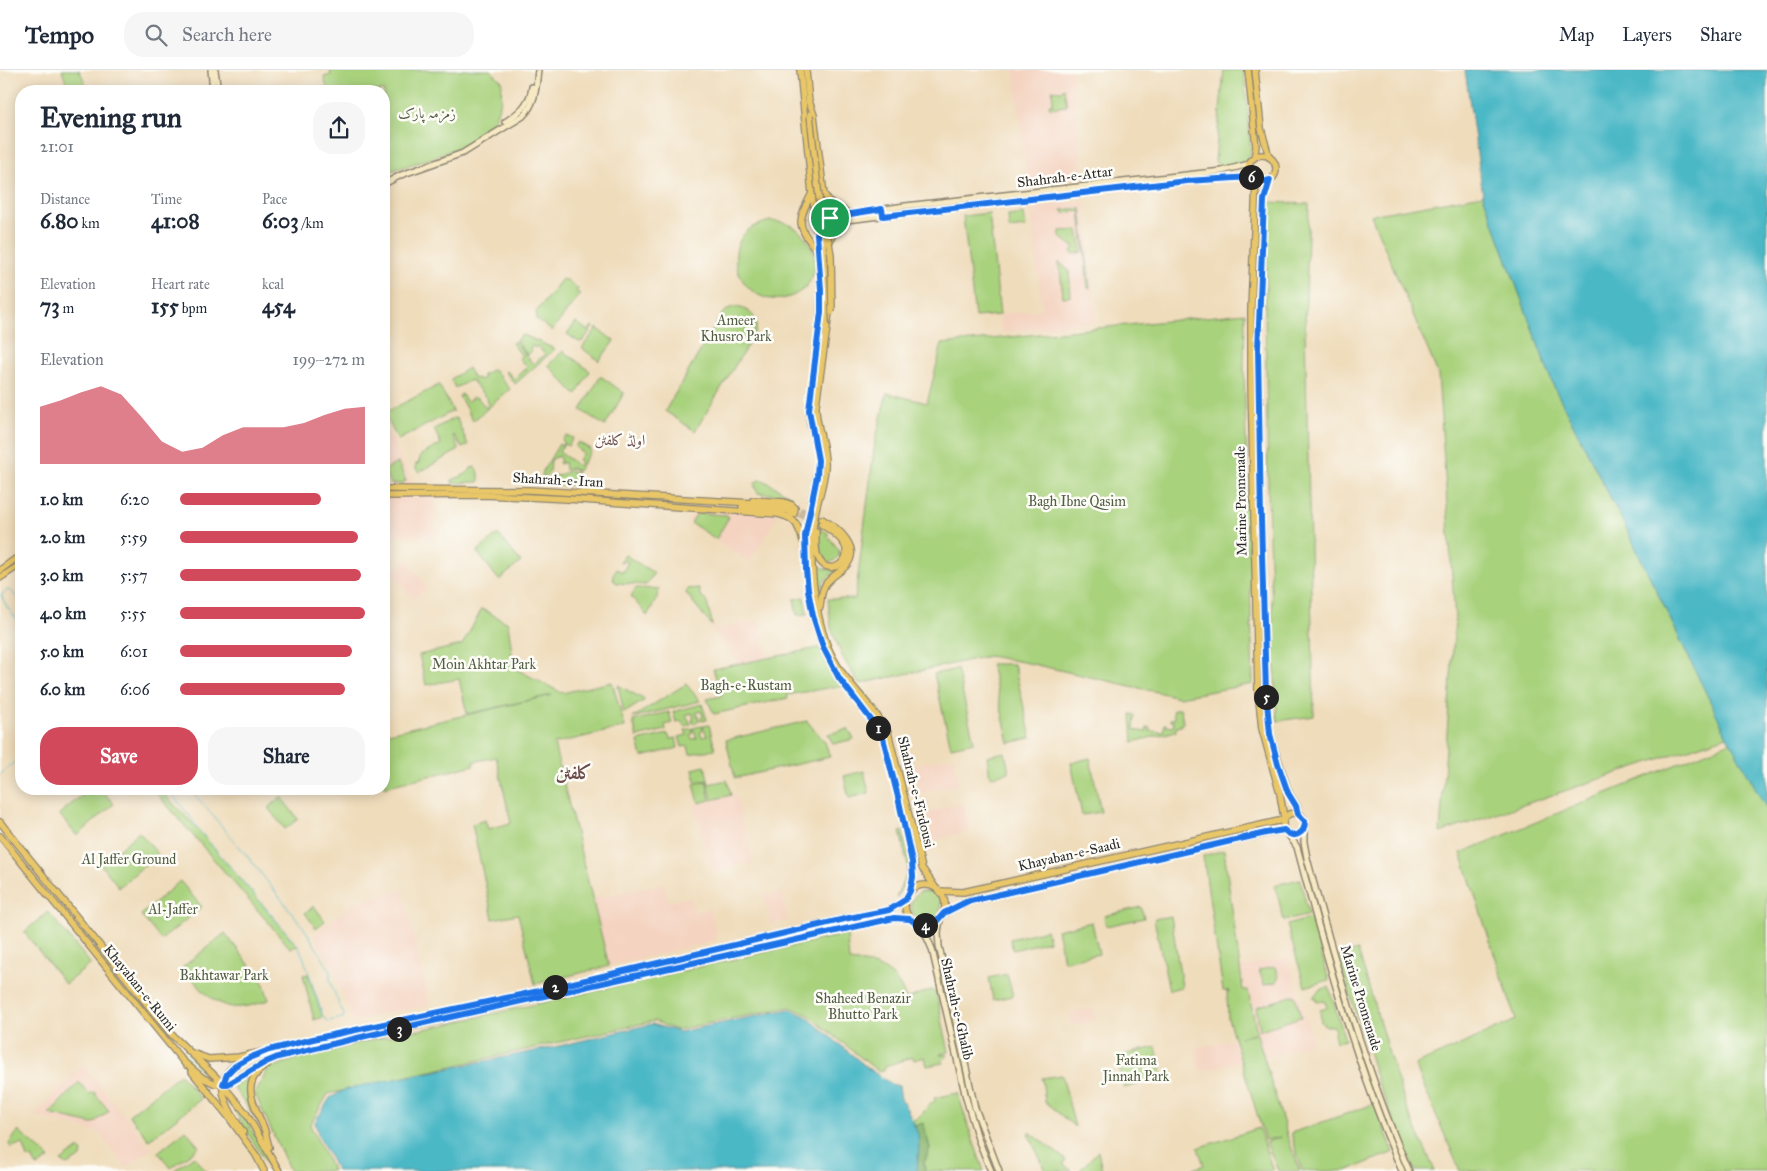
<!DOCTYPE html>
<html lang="en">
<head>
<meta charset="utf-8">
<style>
  :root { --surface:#fff; --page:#f6f6f7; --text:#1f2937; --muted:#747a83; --line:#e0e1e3; --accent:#d1495b }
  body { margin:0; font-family:"IM FELL Great Primer",Amiri,serif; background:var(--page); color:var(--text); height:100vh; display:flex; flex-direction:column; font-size:19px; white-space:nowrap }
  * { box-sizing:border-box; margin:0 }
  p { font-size:16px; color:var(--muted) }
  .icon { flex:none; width:28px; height:28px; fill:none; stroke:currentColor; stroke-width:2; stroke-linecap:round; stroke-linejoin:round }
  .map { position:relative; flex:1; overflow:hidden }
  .sheet { position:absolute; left:15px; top:15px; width:375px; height:710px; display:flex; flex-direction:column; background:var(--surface); border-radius:20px; box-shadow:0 2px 12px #0003 }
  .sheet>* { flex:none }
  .pin { position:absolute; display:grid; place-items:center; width:42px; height:42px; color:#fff; margin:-21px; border:2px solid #fff; border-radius:50%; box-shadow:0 1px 5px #0007 }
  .km { position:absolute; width:25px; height:25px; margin:-12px; border-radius:50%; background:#222; color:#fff; font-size:14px; line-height:25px; text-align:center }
  .round { display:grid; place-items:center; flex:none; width:52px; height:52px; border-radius:20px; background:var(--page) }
  .summary { display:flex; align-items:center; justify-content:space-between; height:85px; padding:0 25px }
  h1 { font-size:28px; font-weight:700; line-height:38px }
  .stats { display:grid; grid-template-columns:repeat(3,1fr); gap:8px; height:85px; padding:5px 25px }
  .stats div { display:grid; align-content:center }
  .stats b { font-size:21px; font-weight:700 }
  .stats small { font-size:14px; font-weight:400 }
  .stats p { font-size:14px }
  .chart { height:140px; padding:10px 25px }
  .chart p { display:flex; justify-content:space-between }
  .chart svg { width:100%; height:90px; margin-top:5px; fill:var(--accent); opacity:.7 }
  .cta { display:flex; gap:10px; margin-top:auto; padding:10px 25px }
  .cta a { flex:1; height:58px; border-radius:20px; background:var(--accent); color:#fff; font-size:20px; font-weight:700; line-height:58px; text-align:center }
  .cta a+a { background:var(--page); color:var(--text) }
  ul { padding:0 25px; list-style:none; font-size:16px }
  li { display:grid; grid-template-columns:80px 60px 1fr; align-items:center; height:38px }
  li i { height:12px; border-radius:6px; background:var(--accent) }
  header { display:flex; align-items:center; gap:30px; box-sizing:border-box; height:70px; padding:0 25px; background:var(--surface); border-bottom:1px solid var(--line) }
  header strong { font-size:24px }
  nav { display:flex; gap:28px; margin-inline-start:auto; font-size:18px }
  .search { width:350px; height:45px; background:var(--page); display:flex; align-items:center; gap:12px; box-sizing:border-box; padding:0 18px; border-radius:20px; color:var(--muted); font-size:19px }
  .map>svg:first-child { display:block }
  .built { fill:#f4d3c0 }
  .green { fill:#a9d27d; stroke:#6a7e54 }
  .forest { fill:#86b46c; stroke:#58704c }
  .water { fill:#4bb8c6; stroke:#3b7278 }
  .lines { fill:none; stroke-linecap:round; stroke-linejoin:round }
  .stream { stroke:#4bb8c6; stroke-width:1 }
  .primary-tunnel { stroke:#c8b99e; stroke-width:5.5; stroke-dasharray:5.5 3; stroke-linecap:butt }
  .secondary-casing { stroke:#8d8473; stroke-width:8 }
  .primary-casing { stroke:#8d8473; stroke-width:8 }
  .secondary { stroke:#f6e9c3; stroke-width:5 }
  .primary { stroke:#e9c769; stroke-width:5.5 }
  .primary-bridge-casing { stroke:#8d8473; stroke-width:8; stroke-linecap:butt }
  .primary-bridge { stroke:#e9c769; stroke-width:5.5 }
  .route-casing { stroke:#fff; stroke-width:10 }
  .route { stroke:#1a73e8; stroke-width:6 }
  .labels { text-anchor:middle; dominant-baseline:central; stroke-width:5; stroke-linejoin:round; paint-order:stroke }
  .park-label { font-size:14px; fill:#515d44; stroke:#fdfcf7 }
  .street-label { font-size:14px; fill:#2b2b2b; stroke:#fdfcf7 }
  .neighbourhood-label { font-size:15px; fill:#6c4d4d; stroke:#fdfcf7 }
  .district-label { font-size:19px; font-weight:bold; fill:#6c4d4d; stroke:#fdfcf7 }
</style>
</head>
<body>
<header>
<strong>Tempo</strong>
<div class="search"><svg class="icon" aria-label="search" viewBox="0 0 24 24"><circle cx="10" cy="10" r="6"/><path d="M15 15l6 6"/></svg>Search here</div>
<nav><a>Map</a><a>Layers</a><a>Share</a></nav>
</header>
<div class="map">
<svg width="1767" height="1101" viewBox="0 0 1767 1101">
  <rect width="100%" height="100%" fill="#fdfcf7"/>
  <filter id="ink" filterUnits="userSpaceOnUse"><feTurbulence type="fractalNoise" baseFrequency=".02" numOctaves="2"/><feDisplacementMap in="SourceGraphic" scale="10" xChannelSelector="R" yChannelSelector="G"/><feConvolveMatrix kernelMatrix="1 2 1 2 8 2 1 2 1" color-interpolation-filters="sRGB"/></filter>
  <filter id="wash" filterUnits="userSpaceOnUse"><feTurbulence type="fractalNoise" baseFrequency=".0096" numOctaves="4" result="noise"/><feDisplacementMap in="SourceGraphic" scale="20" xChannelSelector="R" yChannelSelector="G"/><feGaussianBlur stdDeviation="1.12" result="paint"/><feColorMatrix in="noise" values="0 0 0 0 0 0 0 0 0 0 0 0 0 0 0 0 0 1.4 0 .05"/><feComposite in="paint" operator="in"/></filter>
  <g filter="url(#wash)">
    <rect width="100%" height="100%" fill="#efdcbb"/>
    <g class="built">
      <path d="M1014 0H1072L1083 108 1028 114Z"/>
      <path d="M1085 131 1096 252 1002 262 1000 245 1042 239 1031 138Z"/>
      <path d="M384 351 411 409 409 415 384 417Z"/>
      <path d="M436 425 435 467 384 464V426Z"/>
      <path d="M696 438 778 444 750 492 717 472 718 470 688 451Z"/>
      <path d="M406 490 428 518 413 530 392 502Z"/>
      <path d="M758 550 767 588 739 593 712 560Z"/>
      <path d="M954 686 958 715 920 723 914 695Z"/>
      <path d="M736 724 753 793 712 802 694 735Z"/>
      <path d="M963 733 971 761 931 771 925 743Z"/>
      <path d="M664 813 669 832 690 827 694 842 710 839 717 870 609 896 592 829Z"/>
      <path d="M403 820 430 935 352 951 335 902 313 865 357 831Z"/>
      <path d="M782 822 788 850 771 855 764 825Z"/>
      <path d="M1288 887 1313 972 1266 988 1255 963 1240 897Z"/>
      <path d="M1093 938 1096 950 1071 956 1068 944Z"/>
      <path d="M1233 969 1240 991 1200 1001 1196 978Z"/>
      <path d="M83 994 151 1079 126 1098 101 1065 96 1062 34 1046Z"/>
    </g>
    <g class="green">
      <path d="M62 0H79L85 12V21H69Z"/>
      <path d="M330 0H490L502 11 501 31 495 48 499 52 469 73 433 88 384 103V21H328L324 7 331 5Z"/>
      <path d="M1224 0H1244L1251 82C1249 85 1248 90 1244 93 1236 99 1220 101 1215 91Z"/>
      <path d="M1064 18 1067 36 1050 38 1049 34H1053L1052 20 1061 21Z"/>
      <path d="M1483 125 1553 315 1628 462 1727 666 1440 763 1455 549 1438 304 1371 145Z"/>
      <path d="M1269 132 1309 134 1305 259 1314 646 1277 651 1269 468 1265 240Z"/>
      <path d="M1081 138 1090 218H1088L1080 141 1064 143 1062 140Z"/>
      <path d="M989 143 1000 245 975 247 963 146Z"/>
      <path d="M1024 144 1026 157 1009 159 1008 146Z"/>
      <path d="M770 151C778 152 788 152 795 158 813 170 822 195 808 214 802 222 792 227 782 229 747 234 720 190 746 162 752 156 761 154 770 151Z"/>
      <path d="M1078 160 1082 182 1073 184 1071 182 1074 177 1060 167V161Z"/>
      <path d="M1059 192 1069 201 1071 226 1063 227Z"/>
      <path d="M562 209 565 210 566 209 578 219 576 222 580 224 552 261 535 248 537 246 536 242Z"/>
      <path d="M735 237C750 238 760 249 755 263L695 361 665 341 722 244 730 238Z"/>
      <path d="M1245 243 1244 299 1253 614 1179 627 1028 593 989 586 859 614 842 586 831 558 828 529H855L875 372 887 323 927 333 942 274Z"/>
      <path d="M576 252 588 261 592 256 593 257 583 271 579 272 567 264Z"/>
      <path d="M597 258 614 271 599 291 582 278Z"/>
      <path d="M522 265 526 266 555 279 515 314 505 302 507 301 514 309 527 297 519 288 522 286 512 273 515 271 533 294 545 285 538 276 535 278 533 276 530 278 532 281 527 285 516 270Z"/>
      <path d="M563 281 590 301 576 325 548 295Z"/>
      <path d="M468 298 474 309 478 308 479 310 484 308 482 305 493 299 510 319 473 351 459 326 462 324 467 332 473 327 478 328 486 338 489 334 487 331 488 330 471 310 455 318 451 309Z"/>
      <path d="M600 307H602L624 323 605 356 581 340Z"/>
      <path d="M439 315 453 341 398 370 384 343Z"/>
      <path d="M454 348 457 349 468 375 462 378 454 365 453 366 459 380 419 402 415 397 416 394H418L421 385 441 374 434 359Z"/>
      <path d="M566 365 573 368 568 376 564 374 559 382 579 396 581 392 578 390 583 383 575 377 578 372 590 379V382L578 401 571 398 565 400 564 392 560 394 559 392 561 391 558 386 551 390 550 402 543 408 542 406 543 401 559 374 562 376 564 372 562 370Z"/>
      <path d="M398 393 406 411 402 414H390L384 400Z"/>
      <path d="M471 398 475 397 479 403V412L452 413V410C459 407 468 405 471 398Z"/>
      <path d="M568 401 577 402 569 416 548 415 545 410 551 405 558 406Z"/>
      <path d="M763 410 793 427 758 423 755 418V413L759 410Z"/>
      <path d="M697 443 727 445 729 447 716 469 691 453Z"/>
      <path d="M818 457 829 464 827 465 839 480V486C820 508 818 466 818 457Z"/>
      <path d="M498 464 521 492 499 510 477 482Z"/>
      <path d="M625 485 654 503 646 515 617 513 613 510V505L616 499 623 502 628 492 625 490 620 492Z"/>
      <path d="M815 490C821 499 828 501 838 499L825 510 818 524Z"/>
      <path d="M636 518 659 519 658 526 647 546 631 526Z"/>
      <path d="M699 518 700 525 707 532C708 541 712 547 712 556L686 523 687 519Z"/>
      <path d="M804 527 807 544 797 545 794 529Z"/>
      <path d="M482 539 508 553 514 598 562 623 612 612 625 657 554 674 609 896 535 914 518 844 493 849 472 754 485 750 488 759 511 753 496 687 473 692 474 695 384 717V664L552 625 467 644 459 609 426 615 419 585 462 575Z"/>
      <path d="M823 577 845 615 787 625 788 628 714 644 707 629 722 626 713 599Z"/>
      <path d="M991 594H1014L1031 668 1009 673Z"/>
      <path d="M957 599 974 672 951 677 934 604Z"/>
      <path d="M686 614 700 631 632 648Z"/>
      <path d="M618 615 645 630 624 643Z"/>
      <path d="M702 634 707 650 702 651 701 648 703 647 701 641 696 643 700 651 693 653 692 650 694 649 692 643 686 645 691 654 684 656 682 651 676 652 673 642Z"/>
      <path d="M1174 639H1181L1183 653 1181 654V656L1176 657V661L1133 672 1131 644 1135 645 1134 660 1146 662 1147 657 1150 658V661L1163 662 1165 653 1166 656 1173 657 1174 652 1170 651V649H1174V645L1173 644Z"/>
      <path d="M669 642 672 653 665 655 666 660 637 667 633 651Z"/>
      <path d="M807 651 825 672 830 687 735 708 726 670Z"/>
      <path d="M709 655 715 679 690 684 688 676 682 677 679 667 687 665 685 660 692 658 693 664 690 665 692 669 697 668 693 658 702 656 703 661 700 662 702 667 707 666 703 656Z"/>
      <path d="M848 659 854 669 833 674 828 664Z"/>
      <path d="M668 664 670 669 676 668 678 678 642 687 638 671Z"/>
      <path d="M1743 667 1767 705V1101H1460L1415 995 1516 950 1461 783Z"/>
      <path d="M1005 682 1009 702 990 707 987 686Z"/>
      <path d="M1090 688 1101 742 1082 745 1071 693Z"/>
      <path d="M705 696 709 714 727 710 731 725 712 730 707 710 696 712 693 699Z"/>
      <path d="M864 701 869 723 849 728 844 706Z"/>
      <path d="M706 711 710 730 699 733 694 714Z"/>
      <path d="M90 719H101L114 734 77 766 59 744Z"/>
      <path d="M153 719H159L195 756 298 876 290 878Z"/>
      <path d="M281 727 298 749 285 759 268 738Z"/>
      <path d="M902 761 910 792V801L897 827H896L906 805 908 796 900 762Z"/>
      <path d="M139 762 158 784 119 817 101 795Z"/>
      <path d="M1224 780 1243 920H1248L1257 962 1240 967 1257 964 1287 1065 1300 1101H1278L1266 1072 1281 1067 1265 1070 1228 948 1227 921H1230H1223L1203 786Z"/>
      <path d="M1300 809 1309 845 1284 851 1275 815Z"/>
      <path d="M180 811 202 837 161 870 141 845Z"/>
      <circle cx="926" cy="836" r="15"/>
      <path d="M59 826 178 975 214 1009 208 1008 201 1003 181 981 57 828Z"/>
      <path d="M314 836 325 851 316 858 305 843Z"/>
      <path d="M1141 837 1144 848 1106 856 1104 846Z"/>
      <path d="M48 842 91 894 65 914 24 862Z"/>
      <path d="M1171 846 1182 917 1169 920 1154 849Z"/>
      <path d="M1311 848 1329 910 1305 917 1287 855Z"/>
      <path d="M1092 852 1099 884 1064 891 1057 860Z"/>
      <path d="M1046 860 1049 871 1013 880 1010 869Z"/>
      <path d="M225 863 264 914 269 930C260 933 251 936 242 937 215 940 198 916 183 897Z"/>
      <path d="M846 864 847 866 849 891C877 894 896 899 906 929L931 920 936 922 949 982 940 984 941 985 946 984 947 987 942 989 943 993 927 996 925 987 914 990 913 987 885 996V999L879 1002 808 945 790 937 676 960 654 951 328 1024 310 1055 333 1101H290L255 1024 268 999C333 974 402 965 470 949 595 921 720 892 846 864Z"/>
      <path d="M1358 880 1390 987 1407 1039 1435 1101H1415L1378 1013 1338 886Z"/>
      <path d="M1275 897 1279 906 1276 912 1264 915 1259 900Z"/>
      <path d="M308 904 323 947 314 950 303 905Z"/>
      <path d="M1007 904 1013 926 993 930 989 908Z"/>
      <path d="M1329 917 1345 970 1336 972 1334 963 1335 959 1334 956H1326L1321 952 1320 940 1327 938 1325 931 1317 932 1316 928 1313 927 1319 920Z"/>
      <path d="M1295 925 1301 947 1260 960 1256 937Z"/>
      <path d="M1156 977 1163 1008 1124 1018 1117 986Z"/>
      <path d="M180 1004 201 1029 149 1070 129 1045Z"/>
      <path d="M253 1004C244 1027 251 1036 261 1056L233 1017Z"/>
      <path d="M1062 1005 1075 1057 1045 1032 1042 1008Z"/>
      <path d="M79 1012 89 1024 94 1022 109 1041 92 1054 49 1044Z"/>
      <path d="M225 1023 248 1053 274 1101H271L229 1032Z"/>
      <path d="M958 1023 968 1056 984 1101H925L924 1093 930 1078 923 1054 915 1056 912 1050C923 1048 925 1036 935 1031L934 1028Z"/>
      <path d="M1374 1034 1394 1082 1346 1101H1302L1291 1063Z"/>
      <path d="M1259 1058 1273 1101H1188L1204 1095 1198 1078Z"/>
      <path d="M186 1060 199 1077 171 1098 158 1082Z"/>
      <path d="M18 1061 50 1088 37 1097 32 1088H28L23 1074 17 1076 16 1075 12 1078 9 1074Z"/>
      <path d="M1030 1062 1066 1090 1063 1094 1072 1101H1048L1045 1099 1028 1063Z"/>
      <path d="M79 1078 82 1082 81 1087 67 1095 61 1091Z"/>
      <path d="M1098 1081 1102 1101H1079Z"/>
      <path d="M194 1086 206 1101H173Z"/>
    </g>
    <path class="forest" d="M923 1053 930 1078 924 1093 925 1101H917L918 1087 915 1056Z"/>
    <g class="water">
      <path d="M1465 0H1767V739L1727 666 1628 462 1553 315 1483 125Z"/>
      <path d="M790 939 807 947 869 999 891 1014 899 1016 901 1029 908 1041 918 1064 919 1077 917 1101H337L319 1067 315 1052 330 1028 344 1020 360 1016 555 977 652 954 679 962Z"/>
    </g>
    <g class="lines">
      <g class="stream">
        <path d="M21 532 11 521 8 520 1 525 7 537 21 554"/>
        <path d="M0 704 21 687"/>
        <path d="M168 719 192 749 195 756 298 876 303 886 323 947 328 951 343 948 344 944 340 937 330 911V900L304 858 248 787 190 719"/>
      </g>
    </g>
  </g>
  <g filter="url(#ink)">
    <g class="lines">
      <g class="primary-tunnel">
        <path d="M792 437 812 444 822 449"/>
        <path d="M791 441 821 454"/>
      </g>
      <defs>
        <g id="secondary">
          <path d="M211 0 213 21"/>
          <path d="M215 0 218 21"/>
          <path d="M505 52C519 43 530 34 532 17"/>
          <path d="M1249 94 1222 101 905 136 836 146 831 147 830 150 834 153 845 150C980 136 1115 114 1251 107"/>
          <path d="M384 114 401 105 463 83 523 46C536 33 536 17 538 0"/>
          <path d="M1304 759V772L1307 788C1335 894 1366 1001 1409 1101"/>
          <path d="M1288 764 1297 777C1326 887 1357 997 1402 1101"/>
          <path d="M940 849 938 863 939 876 975 1038 999 1101"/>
          <path d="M917 854 925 863 932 879 966 1028 978 1069 991 1101"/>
        </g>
        <g id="primary">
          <path d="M800 0 812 124 816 148 821 220 819 271 809 340 810 352 818 382V397L805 466 806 500 813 546 823 577 839 608 882 664 899 727 912 792 913 807 910 821"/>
          <path d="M806 0 809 33"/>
          <path d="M1248 0 1256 77 1254 88"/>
          <path d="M1255 0 1261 58 1269 87"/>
          <path d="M809 31 814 45 824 124 830 133 850 144"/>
          <circle cx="1262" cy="99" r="14"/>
          <path d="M1270 110 1263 130 1258 279 1261 449 1266 622 1270 664 1289 723 1297 736 1298 743"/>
          <path d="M1256 111 1251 239V312L1258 622 1262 659 1280 724 1284 748"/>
          <path d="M811 125C795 156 799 156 818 183"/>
          <path d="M829 174 833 163 848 150"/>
          <path d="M830 236 816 335C815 357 827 377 825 398 824 416 816 433 814 451 808 487 814 540 827 575 840 609 870 631 888 662L922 798 935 817"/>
          <path d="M384 419 529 420 753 433 792 437"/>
          <path d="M384 426 484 425 567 429 778 444C796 448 798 455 803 471"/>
          <path d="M753 430 784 432 792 435 795 438 794 444 789 446"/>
          <path d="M742 437 790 441"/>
          <path d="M816 461C816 470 814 483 820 491 831 507 854 490 844 474 839 465 829 460 821 454"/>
          <path d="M0 500 21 485"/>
          <path d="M0 508 21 494"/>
          <path d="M820 537C821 530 821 522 825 515 830 507 839 503 845 497 863 478 838 458 822 449"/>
          <circle cx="1294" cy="754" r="11"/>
          <path d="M0 752 172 965 216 1007 246 1043 279 1101"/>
          <path d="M0 766 186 995"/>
          <circle cx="925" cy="835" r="20"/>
          <path d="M940 821 963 822 1283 750"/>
          <path d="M945 843 966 832 1202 777 1284 760"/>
          <path d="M189 982 209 989 239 987 539 921 849 848 889 840 905 830"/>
          <path d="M185 993 203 1008 216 1014H226L266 992 286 985 894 848 910 849"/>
          <path d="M267 995C238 1012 255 1036 264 1058 266 1064 267 1070 269 1077"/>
          <path d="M192 1002 227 1045 258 1088"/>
          <path d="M243 1062C222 1031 207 1003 252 986"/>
          <path d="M256 1085 264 1101"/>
        </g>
      </defs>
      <use href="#secondary" class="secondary-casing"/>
      <use href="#primary" class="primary-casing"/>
      <use href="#secondary" class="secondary"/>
      <use href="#primary" class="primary"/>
      <defs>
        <g id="primary-bridge">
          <path d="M810 45 823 164 826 256"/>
          <path d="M825 150 831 185 832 242"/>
        </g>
      </defs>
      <use href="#primary-bridge" class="primary-bridge-casing"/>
      <use href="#primary-bridge" class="primary-bridge"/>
    </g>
  </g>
  <g class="lines" filter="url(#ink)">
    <defs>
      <path id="route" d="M1251 107 1259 113 1270 110 1264 130 1258 279 1261 449 1266 622 1270 664 1278 694 1288 723 1296 736 1298 744 1305 751C1305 764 1294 770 1284 760L1266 763 966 832 944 843 936 852 928 855 917 854 910 849 894 848 370 965 278 987 266 992 228 1014H223L227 1004 235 996 249 988 269 980 313 969 539 921 849 848 889 840 905 830 910 821 913 807 912 792 898 727 882 664 839 608 823 577 813 546 808 520 806 500 805 466 817 406 818 390 809 340 821 242V220L817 164 825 153 830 151 831 147 882 139 883 146 1187 111Z"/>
    </defs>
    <use href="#route" class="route-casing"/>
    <use href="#route" class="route"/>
  </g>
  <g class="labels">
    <g class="park-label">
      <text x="427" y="43">زمزمہ پارک</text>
      <text x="736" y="250">Ameer<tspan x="736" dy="16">Khusro Park</tspan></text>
      <text x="1077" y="431">Bagh Ibne Qasim</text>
      <text x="484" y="594">Moin Akhtar Park</text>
      <text x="746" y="615">Bagh-e-Rustam</text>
      <text x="129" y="789">Al Jaffer Ground</text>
      <text x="173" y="839">Al-Jaffer</text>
      <text x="224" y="905">Bakhtawar Park</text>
      <text x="863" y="928">Shaheed Benazir<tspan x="863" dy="16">Bhutto Park</tspan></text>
      <text x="1136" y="990">Fatima<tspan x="1136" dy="16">Jinnah Park</tspan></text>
    </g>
    <g class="street-label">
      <text transform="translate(1065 107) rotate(-7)">Shahrah-e-Attar</text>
      <text transform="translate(558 410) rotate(3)">Shahrah-e-Iran</text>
      <text transform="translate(1241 431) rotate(-91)">Marine Promenade</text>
      <text transform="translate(916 722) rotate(76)">Shahrah-e-Firdousi</text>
      <text transform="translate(1069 785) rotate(-13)">Khayaban-e-Saadi</text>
      <text transform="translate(140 918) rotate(51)">Khayaban-e-Rumi</text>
      <text transform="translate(1361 928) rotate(73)">Marine Promenade</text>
      <text transform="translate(957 939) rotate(77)">Shahrah-e-Ghalib</text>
    </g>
    <g class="neighbourhood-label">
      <text x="620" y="370">اولڈ کلفٹن</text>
    </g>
    <g class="district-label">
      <text x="574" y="702">کلفٹن</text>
    </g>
  </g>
</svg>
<div class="pin" style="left:830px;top:148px;background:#1e9e55"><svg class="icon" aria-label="arrive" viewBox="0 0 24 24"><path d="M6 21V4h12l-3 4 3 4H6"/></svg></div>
<b class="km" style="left:878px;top:658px">1</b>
<b class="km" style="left:555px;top:917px">2</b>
<b class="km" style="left:399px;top:959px">3</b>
<b class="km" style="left:925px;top:855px">4</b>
<b class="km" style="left:1266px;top:627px">5</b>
<b class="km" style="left:1251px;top:107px">6</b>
<section class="sheet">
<div class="summary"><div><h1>Evening run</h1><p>21:01</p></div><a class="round"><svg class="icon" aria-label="share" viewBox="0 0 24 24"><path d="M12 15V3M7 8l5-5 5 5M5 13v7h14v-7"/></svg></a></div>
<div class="stats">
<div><p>Distance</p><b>6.80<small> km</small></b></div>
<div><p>Time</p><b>41:08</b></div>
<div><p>Pace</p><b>6:03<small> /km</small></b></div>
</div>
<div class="stats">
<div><p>Elevation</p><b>73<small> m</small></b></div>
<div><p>Heart rate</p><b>155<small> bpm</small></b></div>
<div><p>kcal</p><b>454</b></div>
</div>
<div class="chart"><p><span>Elevation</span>199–272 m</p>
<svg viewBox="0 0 160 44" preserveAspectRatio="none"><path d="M0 44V16L10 13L20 9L30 6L40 10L50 21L60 33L70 38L80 36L90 30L100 26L110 26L120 26L130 24L140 20L150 17L160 16V44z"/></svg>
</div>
<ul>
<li><b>1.0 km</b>6:20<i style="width:76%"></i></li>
<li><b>2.0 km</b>5:59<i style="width:96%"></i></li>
<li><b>3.0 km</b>5:57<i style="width:98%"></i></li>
<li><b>4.0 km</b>5:55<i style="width:100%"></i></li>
<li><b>5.0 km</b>6:01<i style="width:93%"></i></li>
<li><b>6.0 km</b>6:06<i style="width:89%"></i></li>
</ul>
<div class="cta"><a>Save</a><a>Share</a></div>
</section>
</div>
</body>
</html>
